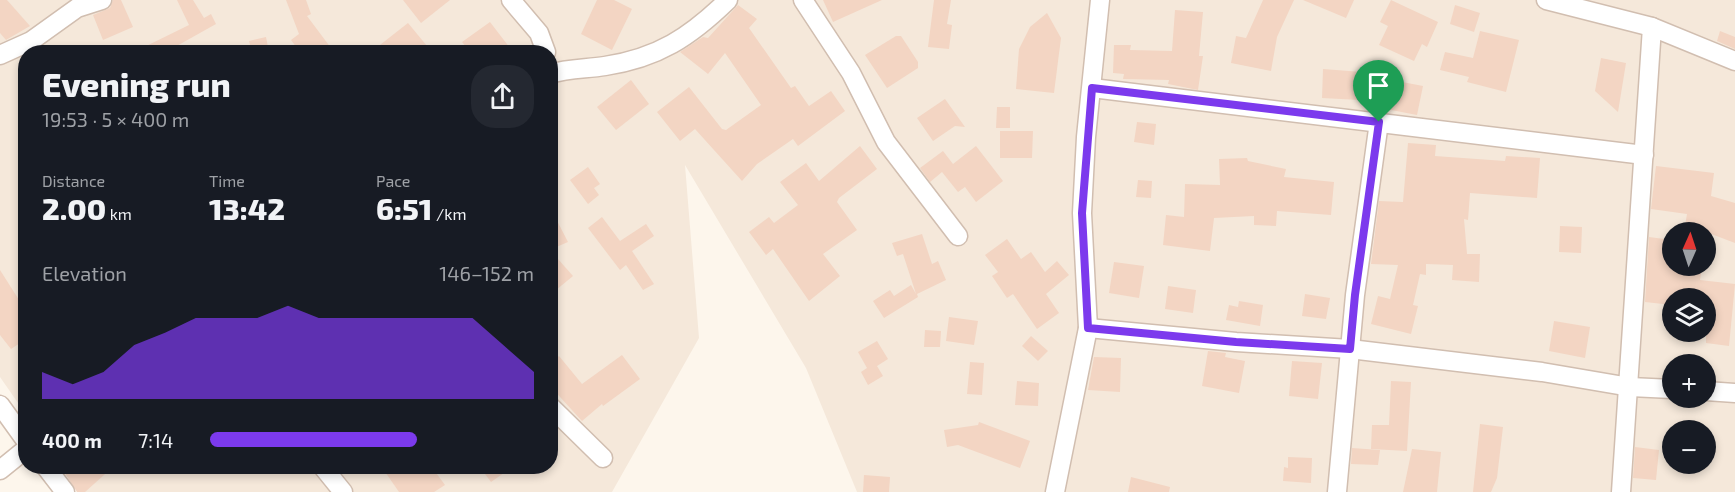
<!DOCTYPE html>
<html lang="en">
<head>
<meta charset="utf-8">
<style>
  :root { --surface:#171b24; --page:#242831; --text:#f1f3f6; --muted:#9ea1a6; --accent:#7c3aed }
  body { margin:0; font-family:"Exo 2",sans-serif; background:var(--page); color:var(--text); height:100vh; display:flex; flex-direction:column; font-size:22px; white-space:nowrap }
  * { box-sizing:border-box; margin:0 }
  p { font-size:20px; color:var(--muted) }
  .icon { flex:none; width:33px; height:33px; fill:none; stroke:currentColor; stroke-width:2; stroke-linecap:round; stroke-linejoin:round }
  .map { position:relative; flex:1; overflow:hidden }
  .sheet { position:absolute; left:18px; top:45px; width:540px; height:429px; display:flex; flex-direction:column; background:var(--surface); border-radius:24px; box-shadow:0 3px 9px #0003 }
  .sheet>* { flex:none }
  .needle { width:39px; rotate:3deg }
  .tools { position:absolute; left:1662px; top:222px; display:grid; gap:12px }
  .tools a { display:grid; place-items:center; width:54px; height:54px; border-radius:50%; background:var(--surface); box-shadow:0 3px 9px #0003; font-size:30px }
  .pin { position:absolute; display:grid; place-items:center; width:51px; height:51px; color:#fff; margin:-62px -26px; border-radius:50% 50% 50% 0; rotate:-45deg; box-shadow:0 0 6px #0007 }
  .pin .icon { rotate:45deg }
  .round { display:grid; place-items:center; flex:none; width:63px; height:63px; border-radius:24px; background:var(--page) }
  .summary { display:flex; align-items:center; justify-content:space-between; height:102px; padding:0 24px }
  h1 { font-size:33px; font-weight:800; line-height:45px }
  .metrics { display:grid; grid-template-columns:repeat(3,1fr); gap:9px; height:102px; padding:6px 24px }
  .metrics div { display:grid; align-content:center }
  .metrics b { font-size:30px; font-weight:800 }
  .metrics small { font-size:16px; font-weight:400 }
  .metrics p { font-size:16px }
  .chart { height:168px; padding:12px 24px }
  .chart p { display:flex; justify-content:space-between }
  .chart svg { width:100%; height:108px; margin-top:6px; fill:var(--accent); opacity:.7 }
  ul { padding:0 24px; list-style:none; font-size:20px }
  li { display:grid; grid-template-columns:96px 72px 1fr; align-items:center; height:45px }
  li i { height:15px; border-radius:8px; background:var(--accent) }
  .map>svg:first-child { display:block }
  .residential { fill:#f5e8da; fill-rule:evenodd }
  .building { fill:#f3d5c3 }
  .lines { fill:none; stroke-linecap:round; stroke-linejoin:round }
  .minor-casing { stroke:#d1beb0; stroke-width:21 }
  .minor { stroke:#fff; stroke-width:18 }
  .route-casing { stroke:#fff; stroke-width:12 }
  .route { stroke:#7c3aed; stroke-width:8 }
</style>
</head>
<body>
<div class="map">
<svg width="1735" height="492" viewBox="0 0 1735 492">
  <rect width="100%" height="100%" fill="#fdf6ec"/>
  <path class="residential" d="M0 0H1735V492H857L806 368 685 165 699 338 612 492H84L65 467 550 466V52H26L25 413 0 377ZM1672 232H1706V266H1672ZM1672 298H1706V332H1672ZM1672 364H1706V398H1672ZM1672 430H1706V464H1672Z"/>
  <g class="building">
    <path d="M0 0H7L30 26 6 40 0 33Z"/>
    <path d="M113 0H121L133 27 103 40 93 15 110 8Z"/>
    <path d="M177 0H193L204 18 211 14 216 24 166 52H134L189 25Z"/>
    <path d="M286 0H306L311 14 307 16 334 52H300L291 40 299 34Z"/>
    <path d="M403 0H450L421 23Z"/>
    <path d="M597 0H614L632 9 612 50 581 34Z"/>
    <path d="M823 0H882L833 22Z"/>
    <path d="M934 0H951L947 24 952 25 949 49 928 47Z"/>
    <path d="M1263 0H1294L1277 37 1271 71 1231 63 1236 36 1246 38Z"/>
    <path d="M1303 0H1354L1346 18Z"/>
    <path d="M1391 0 1438 22 1427 47 1422 44 1414 61 1379 45 1388 26 1380 22Z"/>
    <path d="M738 5 757 19 749 28 791 88 795 86 809 106 831 91 845 111 798 146 793 139 757 164 742 181 695 129 680 141 657 112 689 87 722 129 726 130 761 105 725 53 708 74 680 52 703 37 708 38Z"/>
    <path d="M1455 5 1480 13 1474 32 1450 24Z"/>
    <path d="M1175 10 1203 12 1199 56H1203L1198 90 1168 84 1169 80 1123 79 1124 74 1113 73 1114 45H1131L1130 50 1172 51Z"/>
    <path d="M1047 13 1061 38 1054 93 1016 89 1019 49 1030 27Z"/>
    <path d="M490 22 513 52H470L462 42Z"/>
    <path d="M408 23 427 46 419 52H371Z"/>
    <path d="M1480 31 1519 40 1506 92 1467 82 1469 77 1440 70 1445 52 1473 58Z"/>
    <path d="M1720 31 1735 37V49L1717 41Z"/>
    <path d="M896 36H901L918 62V68L887 88 865 55Z"/>
    <path d="M266 37 269 52H252L249 41Z"/>
    <path d="M1601 58 1626 63 1618 112 1595 91Z"/>
    <path d="M1323 69 1362 72 1360 100 1322 98Z"/>
    <path d="M631 80 649 104 616 130 597 107Z"/>
    <path d="M1392 80 1423 86 1417 115 1386 109Z"/>
    <path d="M945 99 965 127 955 126 933 141 917 118Z"/>
    <path d="M997 107H1010V128H996Z"/>
    <path d="M1137 122 1156 124 1154 145 1134 142Z"/>
    <path d="M1000 131H1033L1032 158H1000Z"/>
    <path d="M1408 143 1436 145 1435 156 1505 161 1506 156 1540 158 1537 198 1470 193 1468 220 1464 219 1467 254H1480L1479 282 1452 280 1453 265 1426 264V275L1420 274 1413 305 1418 306 1411 334 1371 324 1378 296 1390 299 1398 265 1371 264 1379 201 1403 202Z"/>
    <path d="M860 146 877 169 839 198 837 202 857 230 823 254 840 276 809 301 773 249 766 255 749 232 769 217 774 223 798 205 780 182 806 163 819 181Z"/>
    <path d="M976 146 1003 181 976 202 965 187 958 192 942 172 930 182 920 168 943 151 953 164Z"/>
    <path d="M1247 158 1248 161 1286 169 1284 177 1334 182 1331 215 1277 211 1276 226 1254 225V216L1214 218 1210 251 1163 245 1166 215 1184 217 1185 184 1220 185 1219 159Z"/>
    <path d="M1656 166 1714 173 1711 196 1735 203V243L1706 232H1684L1687 214 1651 209Z"/>
    <path d="M588 167 600 184 594 188 599 195 588 204 570 180Z"/>
    <path d="M1138 180 1152 181 1151 198 1136 197Z"/>
    <path d="M550 207 568 242 554 248 550 240Z"/>
    <path d="M602 217 620 241 646 224 654 236 632 251 654 284 643 290 626 265 620 270 588 228Z"/>
    <path d="M1560 226 1582 227 1581 253 1559 252Z"/>
    <path d="M922 234 932 264 938 261 946 280 917 294 918 297 884 318 873 301 890 290 894 296 911 285 916 294 903 254 897 256 892 243Z"/>
    <path d="M1649 237 1672 240V266H1702L1700 280 1735 284 1729 346 1706 343V298H1672V305L1645 302Z"/>
    <path d="M1007 239 1021 259 1031 252 1045 272 1057 261 1069 275 1046 294 1059 313 1037 329 1013 294 1007 298 992 276 998 272 985 255Z"/>
    <path d="M550 250 573 276 550 295Z"/>
    <path d="M1114 262 1144 266 1139 298 1109 293Z"/>
    <path d="M0 270 26 311V339L11 349 0 335Z"/>
    <path d="M1168 286 1196 290 1193 313 1165 309Z"/>
    <path d="M1305 294 1330 298 1326 319 1302 316Z"/>
    <path d="M1239 301 1263 305 1260 326 1226 320 1229 305 1238 307Z"/>
    <path d="M949 317 978 321 974 345 946 341Z"/>
    <path d="M1554 321 1590 327 1585 358 1549 351Z"/>
    <path d="M925 330 941 331 940 347H924Z"/>
    <path d="M1031 336 1048 351 1038 361 1022 346Z"/>
    <path d="M877 341 888 359 877 366 883 376 868 385 861 372 867 368 858 352Z"/>
    <path d="M1208 351 1226 353 1225 357 1245 361 1239 393 1202 386Z"/>
    <path d="M622 355 640 379 603 406 602 404 582 421 550 386V364L559 356 582 384Z"/>
    <path d="M1094 357 1121 358 1120 392 1088 390Z"/>
    <path d="M1292 361 1322 363 1318 399 1289 396Z"/>
    <path d="M970 362 984 363 982 395 967 394Z"/>
    <path d="M1017 381 1039 383 1038 406 1015 405Z"/>
    <path d="M1391 381 1411 382 1407 451 1371 449 1372 425H1389Z"/>
    <path d="M979 422 1030 441 1020 468 958 445 947 447 944 430 978 425Z"/>
    <path d="M1480 424 1503 427 1497 478 1491 492H1473Z"/>
    <path d="M1635 447 1659 450 1656 480 1633 478Z"/>
    <path d="M1352 448 1380 450 1378 465 1351 464Z"/>
    <path d="M1412 449 1441 452 1437 492H1403Z"/>
    <path d="M1288 457 1312 458 1311 483 1283 481 1284 467 1288 468Z"/>
    <path d="M60 466H114L85 492H77Z"/>
    <path d="M381 466H431L445 485 434 492H399Z"/>
    <path d="M479 466H514L491 482Z"/>
    <path d="M864 475 890 477 889 492H863Z"/>
    <path d="M1131 477 1170 487 1169 492H1128Z"/>
  </g>
  <g class="lines">
    <defs>
      <g id="minor">
        <path d="M511 0 539 33 546 52"/>
        <path d="M803 0 851 73 886 142 958 236"/>
        <path d="M1546 0 1652 27 1735 61"/>
        <path d="M0 55 31 41 77 8 102 0"/>
        <path d="M550 74C568 68 587 69 605 66 658 58 690 37 728 0"/>
        <path d="M1092 88 1644 155"/>
        <path d="M1088 328 1236 342 1350 349 1542 372 1630 387 1672 389"/>
        <path d="M1706 391 1735 393"/>
        <path d="M0 405 26 441"/>
        <path d="M550 406 603 458"/>
        <path d="M45 466 65 492"/>
        <path d="M322 466 343 492"/>
        <path d="M0 470 26 449"/>
        <path d="M1055 492 1088 328 1082 213 1086 137 1100 0"/>
        <path d="M1337 492 1355 295 1379 122"/>
        <path d="M1621 492 1652 27"/>
      </g>
    </defs>
    <use href="#minor" class="minor-casing"/>
    <use href="#minor" class="minor"/>
  </g>
  <g class="lines">
    <defs>
      <path id="route" d="M1092 88 1379 122 1355 295 1350 349 1236 342 1088 328 1082 213Z"/>
    </defs>
    <use href="#route" class="route-casing"/>
    <use href="#route" class="route"/>
  </g>
</svg>
<div class="tools">
<a><svg class="needle" viewBox="-14 -14 28 28"><path d="M0-13l5 13h-10z" fill="#e53935"/><path d="M0 13l5-13h-10z" fill="#9ea1a6"/></svg></a>
<a><svg class="icon" aria-label="layers" viewBox="0 0 24 24"><path d="M12 4l9 5-9 5-9-5zM3 14l9 5 9-5"/></svg></a>
<a>+</a>
<a>−</a>
</div>
<div class="pin" style="left:1379px;top:122px;background:#1e9e55"><svg class="icon" aria-label="arrive" viewBox="0 0 24 24"><path d="M6 21V4h12l-3 4 3 4H6"/></svg></div>
<section class="sheet">
<div class="summary"><div><h1>Evening run</h1><p>19:53 · 5 × 400 m</p></div><a class="round"><svg class="icon" aria-label="share" viewBox="0 0 24 24"><path d="M12 15V3M7 8l5-5 5 5M5 13v7h14v-7"/></svg></a></div>
<div class="metrics">
<div><p>Distance</p><b>2.00<small> km</small></b></div>
<div><p>Time</p><b>13:42</b></div>
<div><p>Pace</p><b>6:51<small> /km</small></b></div>
</div>
<div class="chart"><p><span>Elevation</span>146–152 m</p>
<svg viewBox="0 0 160 44" preserveAspectRatio="none"><path d="M0 44V33L10 38L20 33L30 22L40 17L50 11L60 11L70 11L80 6L90 11L100 11L110 11L120 11L130 11L140 11L150 22L160 33V44z"/></svg>
</div>
<ul>
<li><b>400 m</b>7:14<i style="width:64%"></i></li>
</ul>
</section>
</div>
</body>
</html>
